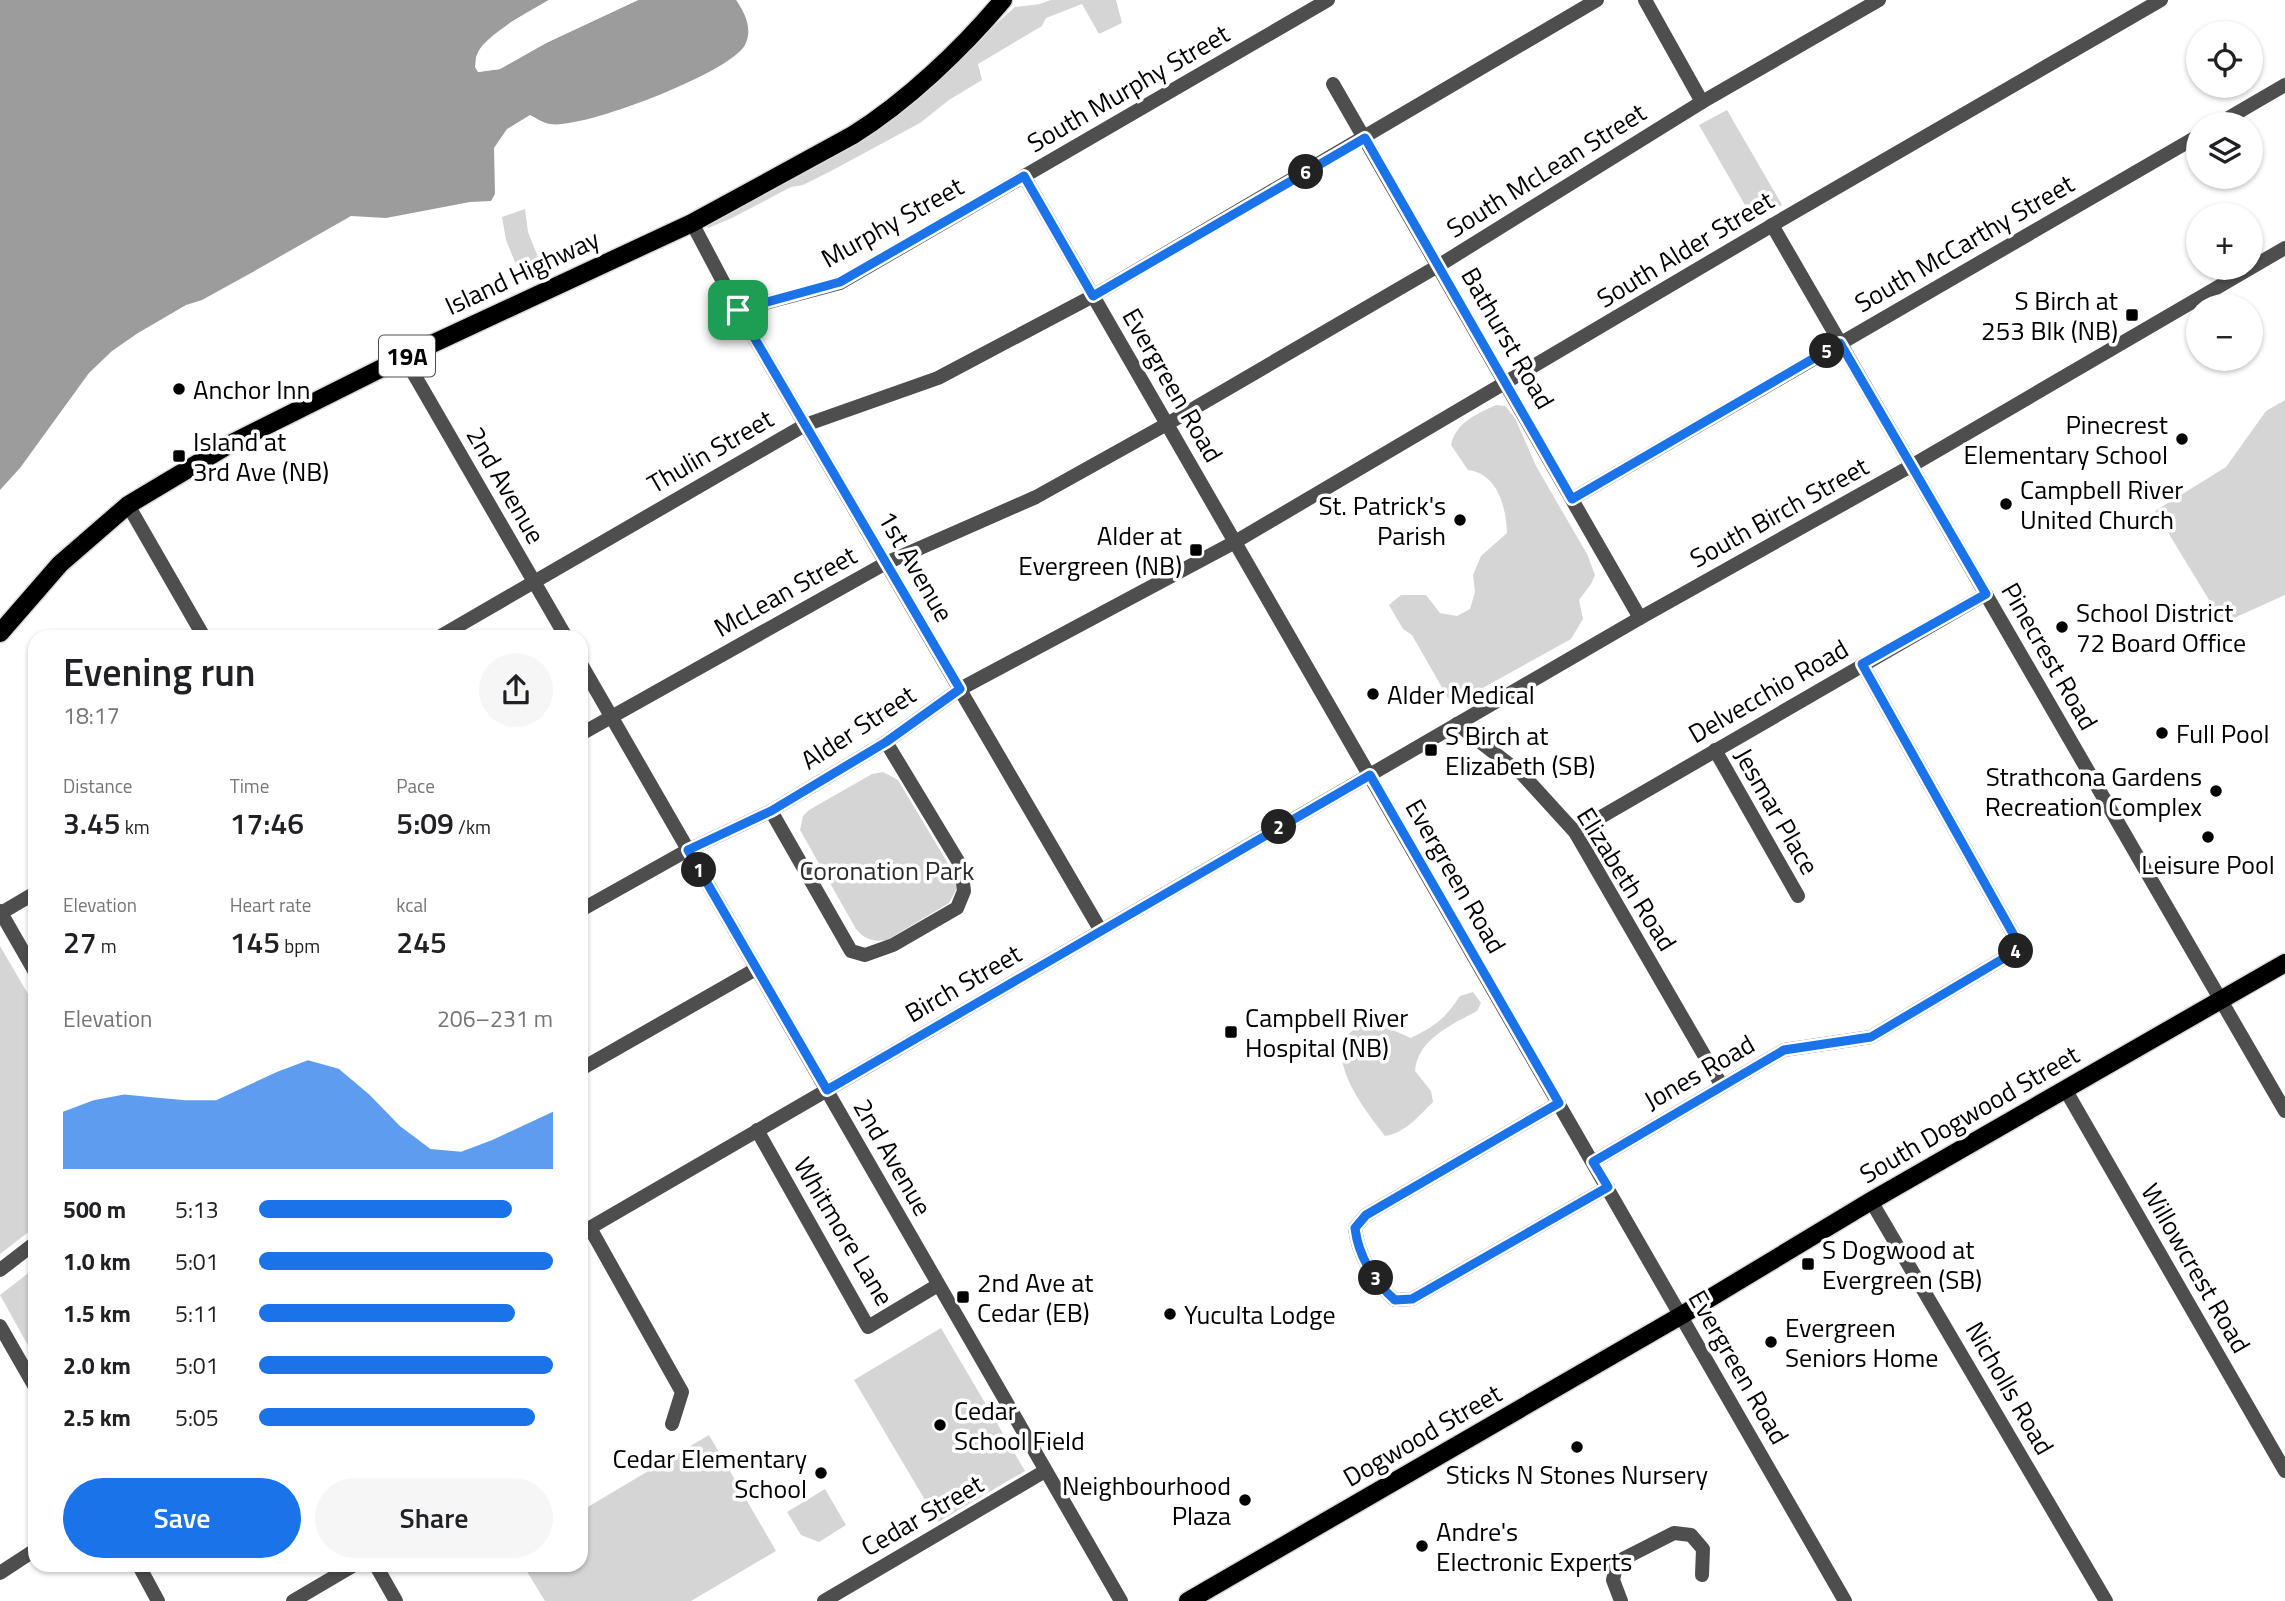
<!DOCTYPE html>
<html lang="en">
<head>
<meta charset="utf-8">
<style>
  :root { --surface:#fff; --page:#f6f6f6; --text:#202124; --muted:#757577; --accent:#1a73e8 }
  body { margin:0; font-family:"Titillium Web",sans-serif; background:var(--page); color:var(--text); height:100vh; display:flex; flex-direction:column; font-size:26px; white-space:nowrap }
  * { box-sizing:border-box; margin:0 }
  p { font-size:23px; color:var(--muted) }
  .icon { flex:none; width:38px; height:38px; fill:none; stroke:currentColor; stroke-width:2; stroke-linecap:round; stroke-linejoin:round }
  .map { position:relative; flex:1; overflow:hidden }
  .panel { position:absolute; left:28px; top:630px; width:560px; height:942px; display:flex; flex-direction:column; background:var(--surface); border-radius:21px; box-shadow:0 2px 5px #0004 }
  .panel>* { flex:none }
  .fabs { position:absolute; left:2186px; top:21px; display:grid; gap:14px }
  .fabs a { display:grid; place-items:center; width:77px; height:77px; border-radius:50%; background:var(--surface); box-shadow:0 2px 5px #0004; font-size:35px }
  .pin { position:absolute; display:grid; place-items:center; width:60px; height:60px; color:#fff; margin:-30px; border-radius:14px; box-shadow:0 4px 10px #0006 }
  .km { position:absolute; width:35px; height:35px; margin:-18px; border-radius:50%; background:#222; color:#fff; font-size:19px; line-height:35px; text-align:center }
  .round { display:grid; place-items:center; flex:none; width:74px; height:74px; border-radius:37px; background:var(--page) }
  .head { display:flex; align-items:center; justify-content:space-between; height:119px; padding:0 35px }
  h1 { font-size:38px; font-weight:600; line-height:52px }
  .stats { display:grid; grid-template-columns:repeat(3,1fr); gap:10px; height:119px; padding:7px 35px }
  .stats div { display:grid; align-content:center }
  .stats b { font-size:30px; font-weight:600 }
  .stats small { font-size:19px; font-weight:400 }
  .stats p { font-size:19px }
  .chart { height:196px; padding:14px 35px }
  .chart p { display:flex; justify-content:space-between }
  .chart svg { width:100%; height:126px; margin-top:7px; fill:var(--accent); opacity:.7 }
  .button { display:flex; gap:14px; margin-top:auto; padding:14px 35px }
  .button a { flex:1; height:80px; border-radius:42px; background:var(--accent); color:#fff; font-size:28px; font-weight:600; line-height:80px; text-align:center }
  .button a+a { background:var(--page); color:var(--text) }
  ul { padding:0 35px; list-style:none; font-size:23px }
  li { display:grid; grid-template-columns:112px 84px 1fr; align-items:center; height:52px }
  li i { height:18px; border-radius:9px; background:var(--accent) }
  .map>svg:first-child { display:block }
  .green { fill:#d5d5d5 }
  .water { fill:#9c9c9c }
  .pier { fill:#fff }
  .lines { fill:none; stroke-linecap:round; stroke-linejoin:round }
  .major-casing { stroke:#dbdbdb; stroke-width:21 }
  .minor { stroke:#4e4e4e; stroke-width:14 }
  .major { stroke:#000; stroke-width:18 }
  .route-casing { stroke:#fff; stroke-width:14 }
  .route { stroke:#1a73e8; stroke-width:9 }
  .poi-dot { fill:#000; stroke:#fff; stroke-width:2.5 }
  .labels { text-anchor:middle; dominant-baseline:central; stroke-width:7; stroke-linejoin:round; paint-order:stroke }
  .shield { fill:#fff; stroke:#4c4c4c; stroke-width:2 }
  .shield-label { font-size:24px; font-weight:bold; fill:#000 }
  .street-label { font-size:26px; fill:#000; stroke:#fff }
  .poi-label { font-size:26px; fill:#000; stroke:#fff; text-anchor:start }
  .park-label { font-size:26px; fill:#2c2c2c; stroke:#fff }
</style>
</head>
<body>
<div class="map">
<svg width="2285" height="1601" viewBox="0 0 2285 1601">
  <rect width="100%" height="100%" fill="#fff"/>
  <g class="green">
    <path d="M1051 0H1116L1122 23 1099 34 1082 4 1046 18 1042 26 978 64 982 80 949 100 920 123 831 171 803 185 791 187 732 218 708 228 707 225 753 199 976 42 1015 7 1040 4Z"/>
    <path d="M1727 110 1782 205 1753 219 1699 125Z"/>
    <path d="M525 209 528 232 542 267 521 277 506 240 502 217Z"/>
    <path d="M2285 400V595L2223 623 2155 511 2226 467 2266 411Z"/>
    <path d="M1496 405 1505 406 1515 418 1536 466 1587 554 1595 575 1591 584 1579 600 1583 619 1571 639 1452 705 1412 635 1403 629 1389 605 1401 595H1426L1440 613 1457 616 1470 609 1475 592 1473 575 1481 556 1507 533C1506 507 1498 474 1468 470L1451 445C1456 422 1477 414 1496 405Z"/>
    <path d="M883 772 898 780 956 877 957 888 949 903 887 940C874 942 865 940 856 929L800 830 803 816 809 810 872 774Z"/>
    <path d="M0 946 35 1006V1227L0 1254Z"/>
    <path d="M1473 992 1481 1003 1477 1011C1451 1025 1418 1039 1415 1071L1431 1091 1433 1102C1419 1116 1405 1133 1385 1136 1368 1114 1321 1056 1352 1031 1357 1027 1366 1024 1372 1021L1411 1038C1436 1025 1444 1020 1460 996Z"/>
    <path d="M35 1268V1358L0 1295Z"/>
    <path d="M941 1328 1025 1471 938 1522 854 1380Z"/>
    <path d="M709 1435 776 1551 691 1601H545L523 1565 581 1564V1511Z"/>
    <path d="M825 1489 846 1525 819 1542 801 1535 787 1512Z"/>
  </g>
  <path class="water" d="M0 0H549C532 10 482 36 477 55 475 60 477 67 478 72L500 69 546 43 638 0H736C745 13 753 29 745 45 730 73 581 130 550 124 543 123 536 118 530 115L507 129 494 148 495 194 491 201 470 202 386 218 351 216 251 273 202 300 186 305 138 333 112 351 89 373 20 468 0 490Z"/>
  <path class="pier" d="M549 0H552L551 3 513 25 485 48 479 58 480 69 499 66 590 17 629 0H638L546 43 500 69 478 72 475 67 476 57 482 46 511 22Z"/>
  <g class="lines">
    <defs>
      <g id="major">
        <path d="M0 633 60 564 128 505 230 444 404 357 692 223 853 135C906 102 962 49 1003 0"/>
        <path d="M1188 1601 1682 1315 1871 1201 2285 963"/>
      </g>
    </defs>
    <use href="#major" class="major-casing"/>
    <g class="minor">
      <path d="M1645 0 1702 102"/>
      <path d="M1333 84 1640 618"/>
      <path d="M2218 124 2285 85"/>
      <path d="M1024 176 1845 1601"/>
      <path d="M692 223 738 310 1101 931"/>
      <path d="M1772 225 2285 1111"/>
      <path d="M738 310 840 283 1328 0"/>
      <path d="M404 357 566 637"/>
      <path d="M1572 499 2198 136"/>
      <path d="M128 505 204 637"/>
      <path d="M439 637 805 425 938 378 1093 296 1597 0"/>
      <path d="M581 664 1121 1601"/>
      <path d="M1457 724 1523 775 1575 832 1722 1086"/>
      <path d="M581 734 886 563 1036 497 1167 424 1438 266 1702 102 1879 0"/>
      <path d="M1715 750 1798 896"/>
      <path d="M771 811 851 951 865 955 893 945 957 908 964 891 961 866 886 742"/>
      <path d="M1575 832 1986 594"/>
      <path d="M581 910 688 850 771 811 886 742 960 689 1235 542 1786 217 2161 0"/>
      <path d="M0 911 35 972"/>
      <path d="M1 913 35 893"/>
      <path d="M581 1069 756 969"/>
      <path d="M2065 1089 2285 1471"/>
      <path d="M1559 1103 1366 1215 1355 1228C1358 1255 1374 1282 1395 1300L1412 1299 1608 1187"/>
      <path d="M757 1130 868 1327 938 1285"/>
      <path d="M1593 1162 1784 1050 1871 1037 2021 948 1862 664"/>
      <path d="M1871 1201 2106 1601"/>
      <path d="M590 1228 682 1392 672 1424"/>
      <path d="M581 1233 1640 618 1911 466 2285 248"/>
      <path d="M0 1270 35 1243"/>
      <path d="M0 1326 35 1387"/>
      <path d="M138 1564 158 1601"/>
      <path d="M375 1564 396 1601"/>
      <path d="M0 1573 35 1550"/>
      <path d="M293 1601 356 1564"/>
      <path d="M824 1601 1045 1471"/>
      <path d="M1621 1601 1613 1580 1617 1562 1674 1533 1691 1535 1703 1549 1702 1575"/>
    </g>
    <use href="#major" class="major"/>
  </g>
  <g class="lines">
    <defs>
      <path id="route" d="M1365 138 1572 499 1840 343 1986 594 1862 664 2021 948 1871 1037 1784 1050 1593 1162 1608 1187 1412 1299 1395 1300C1374 1282 1358 1255 1355 1228L1366 1215 1559 1103 1370 775 827 1090 688 850 771 811 886 742 960 689 738 310 840 282 1024 176 1093 296Z"/>
    </defs>
    <use href="#route" class="route-casing"/>
    <use href="#route" class="route"/>
  </g>
  <g class="poi-dot">
    <rect x="2125" y="308" width="14" height="14" rx="3.5"/>
    <circle cx="179" cy="389" r="7"/>
    <circle cx="2182" cy="439" r="7"/>
    <rect x="172" y="449" width="14" height="14" rx="3.5"/>
    <circle cx="2006" cy="504" r="7"/>
    <circle cx="1460" cy="520" r="7"/>
    <rect x="1189" y="543" width="14" height="14" rx="3.5"/>
    <circle cx="2062" cy="627" r="7"/>
    <circle cx="1373" cy="694" r="7"/>
    <circle cx="2162" cy="733" r="7"/>
    <rect x="1424" y="743" width="14" height="14" rx="3.5"/>
    <circle cx="2216" cy="791" r="7"/>
    <circle cx="2208" cy="837" r="7"/>
    <rect x="1224" y="1025" width="14" height="14" rx="3.5"/>
    <rect x="1801" y="1257" width="14" height="14" rx="3.5"/>
    <rect x="956" y="1290" width="14" height="14" rx="3.5"/>
    <circle cx="1170" cy="1314" r="7"/>
    <circle cx="1771" cy="1342" r="7"/>
    <circle cx="940" cy="1425" r="7"/>
    <circle cx="1577" cy="1447" r="7"/>
    <circle cx="821" cy="1473" r="7"/>
    <circle cx="1245" cy="1500" r="7"/>
    <circle cx="1422" cy="1546" r="7"/>
  </g>
  <g class="labels">
    <rect class="shield" x="379" y="335.5" width="56" height="41" rx="5"/>
    <g class="shield-label">
      <text x="407" y="356">19A</text>
    </g>
    <g class="street-label">
      <text transform="translate(1128 88) rotate(-30)">South Murphy Street</text>
      <text transform="translate(1546 170) rotate(-32)">South McLean Street</text>
      <text transform="translate(892 222) rotate(-29)">Murphy Street</text>
      <text transform="translate(1964 243) rotate(-30)">South McCarthy Street</text>
      <text transform="translate(1685 249) rotate(-31)">South Alder Street</text>
      <text transform="translate(522 272) rotate(-25)">Island Highway</text>
      <text transform="translate(1508 338) rotate(60)">Bathurst Road</text>
      <text transform="translate(1173 385) rotate(60)">Evergreen Road</text>
      <text transform="translate(710 451) rotate(-30)">Thulin Street</text>
      <text transform="translate(506 485) rotate(60)">2nd Avenue</text>
      <text transform="translate(1779 512) rotate(-29)">South Birch Street</text>
      <text transform="translate(916 566) rotate(60)">1st Avenue</text>
      <text transform="translate(785 591) rotate(-29)">McLean Street</text>
      <text transform="translate(2050 656) rotate(60)">Pinecrest Road</text>
      <text transform="translate(1768 691) rotate(-30)">Delvecchio Road</text>
      <text transform="translate(858 727) rotate(-33)">Alder Street</text>
      <text transform="translate(1777 811) rotate(60)">Jesmar Place</text>
      <text transform="translate(1456 876) rotate(60)">Evergreen Road</text>
      <text transform="translate(1627 879) rotate(58)">Elizabeth Road</text>
      <text transform="translate(963 983) rotate(-30)">Birch Street</text>
      <text transform="translate(1699 1072) rotate(-30)">Jones Road</text>
      <text transform="translate(1969 1114) rotate(-30)">South Dogwood Street</text>
      <text transform="translate(893 1157) rotate(60)">2nd Avenue</text>
      <text transform="translate(844 1231) rotate(59)">Whitmore Lane</text>
      <text transform="translate(2196 1268) rotate(60)">Willowcrest Road</text>
      <text transform="translate(1739 1367) rotate(60)">Evergreen Road</text>
      <text transform="translate(2010 1388) rotate(60)">Nicholls Road</text>
      <text transform="translate(1422 1435) rotate(-30)">Dogwood Street</text>
      <text transform="translate(922 1515) rotate(-30)">Cedar Street</text>
    </g>
    <g class="poi-label">
      <text x="2118" y="300" text-anchor="end">S Birch at<tspan x="2118" dy="30">253 Blk (NB)</tspan></text>
      <text x="193" y="389">Anchor Inn</text>
      <text x="2168" y="424" text-anchor="end">Pinecrest<tspan x="2168" dy="30">Elementary School</tspan></text>
      <text x="193" y="441">Island at<tspan x="193" dy="30">3rd Ave (NB)</tspan></text>
      <text x="2020" y="489">Campbell River<tspan x="2020" dy="30">United Church</tspan></text>
      <text x="1446" y="505" text-anchor="end">St. Patrick's<tspan x="1446" dy="30">Parish</tspan></text>
      <text x="1182" y="535" text-anchor="end">Alder at<tspan x="1182" dy="30">Evergreen (NB)</tspan></text>
      <text x="2076" y="612">School District<tspan x="2076" dy="30">72 Board Office</tspan></text>
      <text x="1387" y="694">Alder Medical</text>
      <text x="2176" y="733">Full Pool</text>
      <text x="1445" y="735">S Birch at<tspan x="1445" dy="30">Elizabeth (SB)</tspan></text>
      <text x="2202" y="776" text-anchor="end">Strathcona Gardens<tspan x="2202" dy="30">Recreation Complex</tspan></text>
      <text x="2208" y="864" text-anchor="middle">Leisure Pool</text>
      <text x="1245" y="1017">Campbell River<tspan x="1245" dy="30">Hospital (NB)</tspan></text>
      <text x="1822" y="1249">S Dogwood at<tspan x="1822" dy="30">Evergreen (SB)</tspan></text>
      <text x="977" y="1282">2nd Ave at<tspan x="977" dy="30">Cedar (EB)</tspan></text>
      <text x="1184" y="1314">Yuculta Lodge</text>
      <text x="1785" y="1327">Evergreen<tspan x="1785" dy="30">Seniors Home</tspan></text>
      <text x="954" y="1410">Cedar<tspan x="954" dy="30">School Field</tspan></text>
      <text x="807" y="1458" text-anchor="end">Cedar Elementary<tspan x="807" dy="30">School</tspan></text>
      <text x="1577" y="1474" text-anchor="middle">Sticks N Stones Nursery</text>
      <text x="1231" y="1485" text-anchor="end">Neighbourhood<tspan x="1231" dy="30">Plaza</tspan></text>
      <text x="1436" y="1531">Andre's<tspan x="1436" dy="30">Electronic Experts</tspan></text>
    </g>
    <g class="park-label">
      <text x="887" y="870">Coronation Park</text>
    </g>
  </g>
</svg>
<div class="fabs">
<a><svg class="icon" aria-label="locate" viewBox="0 0 24 24"><circle cx="12" cy="12" r="6"/><path d="M12 2v4M12 18v4M2 12h4M18 12h4"/></svg></a>
<a><svg class="icon" aria-label="layers" viewBox="0 0 24 24"><path d="M12 4l9 5-9 5-9-5zM3 14l9 5 9-5"/></svg></a>
<a>+</a>
<a>−</a>
</div>
<div class="pin" style="left:738px;top:310px;background:#1e9e55"><svg class="icon" aria-label="arrive" viewBox="0 0 24 24"><path d="M6 21V4h12l-3 4 3 4H6"/></svg></div>
<b class="km" style="left:699px;top:870px">1</b>
<b class="km" style="left:1279px;top:827px">2</b>
<b class="km" style="left:1376px;top:1278px">3</b>
<b class="km" style="left:2016px;top:951px">4</b>
<b class="km" style="left:1827px;top:351px">5</b>
<b class="km" style="left:1306px;top:172px">6</b>
<section class="panel">
<div class="head"><div><h1>Evening run</h1><p>18:17</p></div><a class="round"><svg class="icon" aria-label="share" viewBox="0 0 24 24"><path d="M12 15V3M7 8l5-5 5 5M5 13v7h14v-7"/></svg></a></div>
<div class="stats">
<div><p>Distance</p><b>3.45<small> km</small></b></div>
<div><p>Time</p><b>17:46</b></div>
<div><p>Pace</p><b>5:09<small> /km</small></b></div>
</div>
<div class="stats">
<div><p>Elevation</p><b>27<small> m</small></b></div>
<div><p>Heart rate</p><b>145<small> bpm</small></b></div>
<div><p>kcal</p><b>245</b></div>
</div>
<div class="chart"><p><span>Elevation</span>206–231 m</p>
<svg viewBox="0 0 160 44" preserveAspectRatio="none"><path d="M0 44V24L10 20L20 18L30 19L40 20L50 20L60 15L70 10L80 6L90 9L100 18L110 29L120 37L130 38L140 34L150 29L160 24V44z"/></svg>
</div>
<ul>
<li><b>500 m</b>5:13<i style="width:86%"></i></li>
<li><b>1.0 km</b>5:01<i style="width:100%"></i></li>
<li><b>1.5 km</b>5:11<i style="width:87%"></i></li>
<li><b>2.0 km</b>5:01<i style="width:100%"></i></li>
<li><b>2.5 km</b>5:05<i style="width:94%"></i></li>
</ul>
<div class="button"><a>Save</a><a>Share</a></div>
</section>
</div>
</body>
</html>
